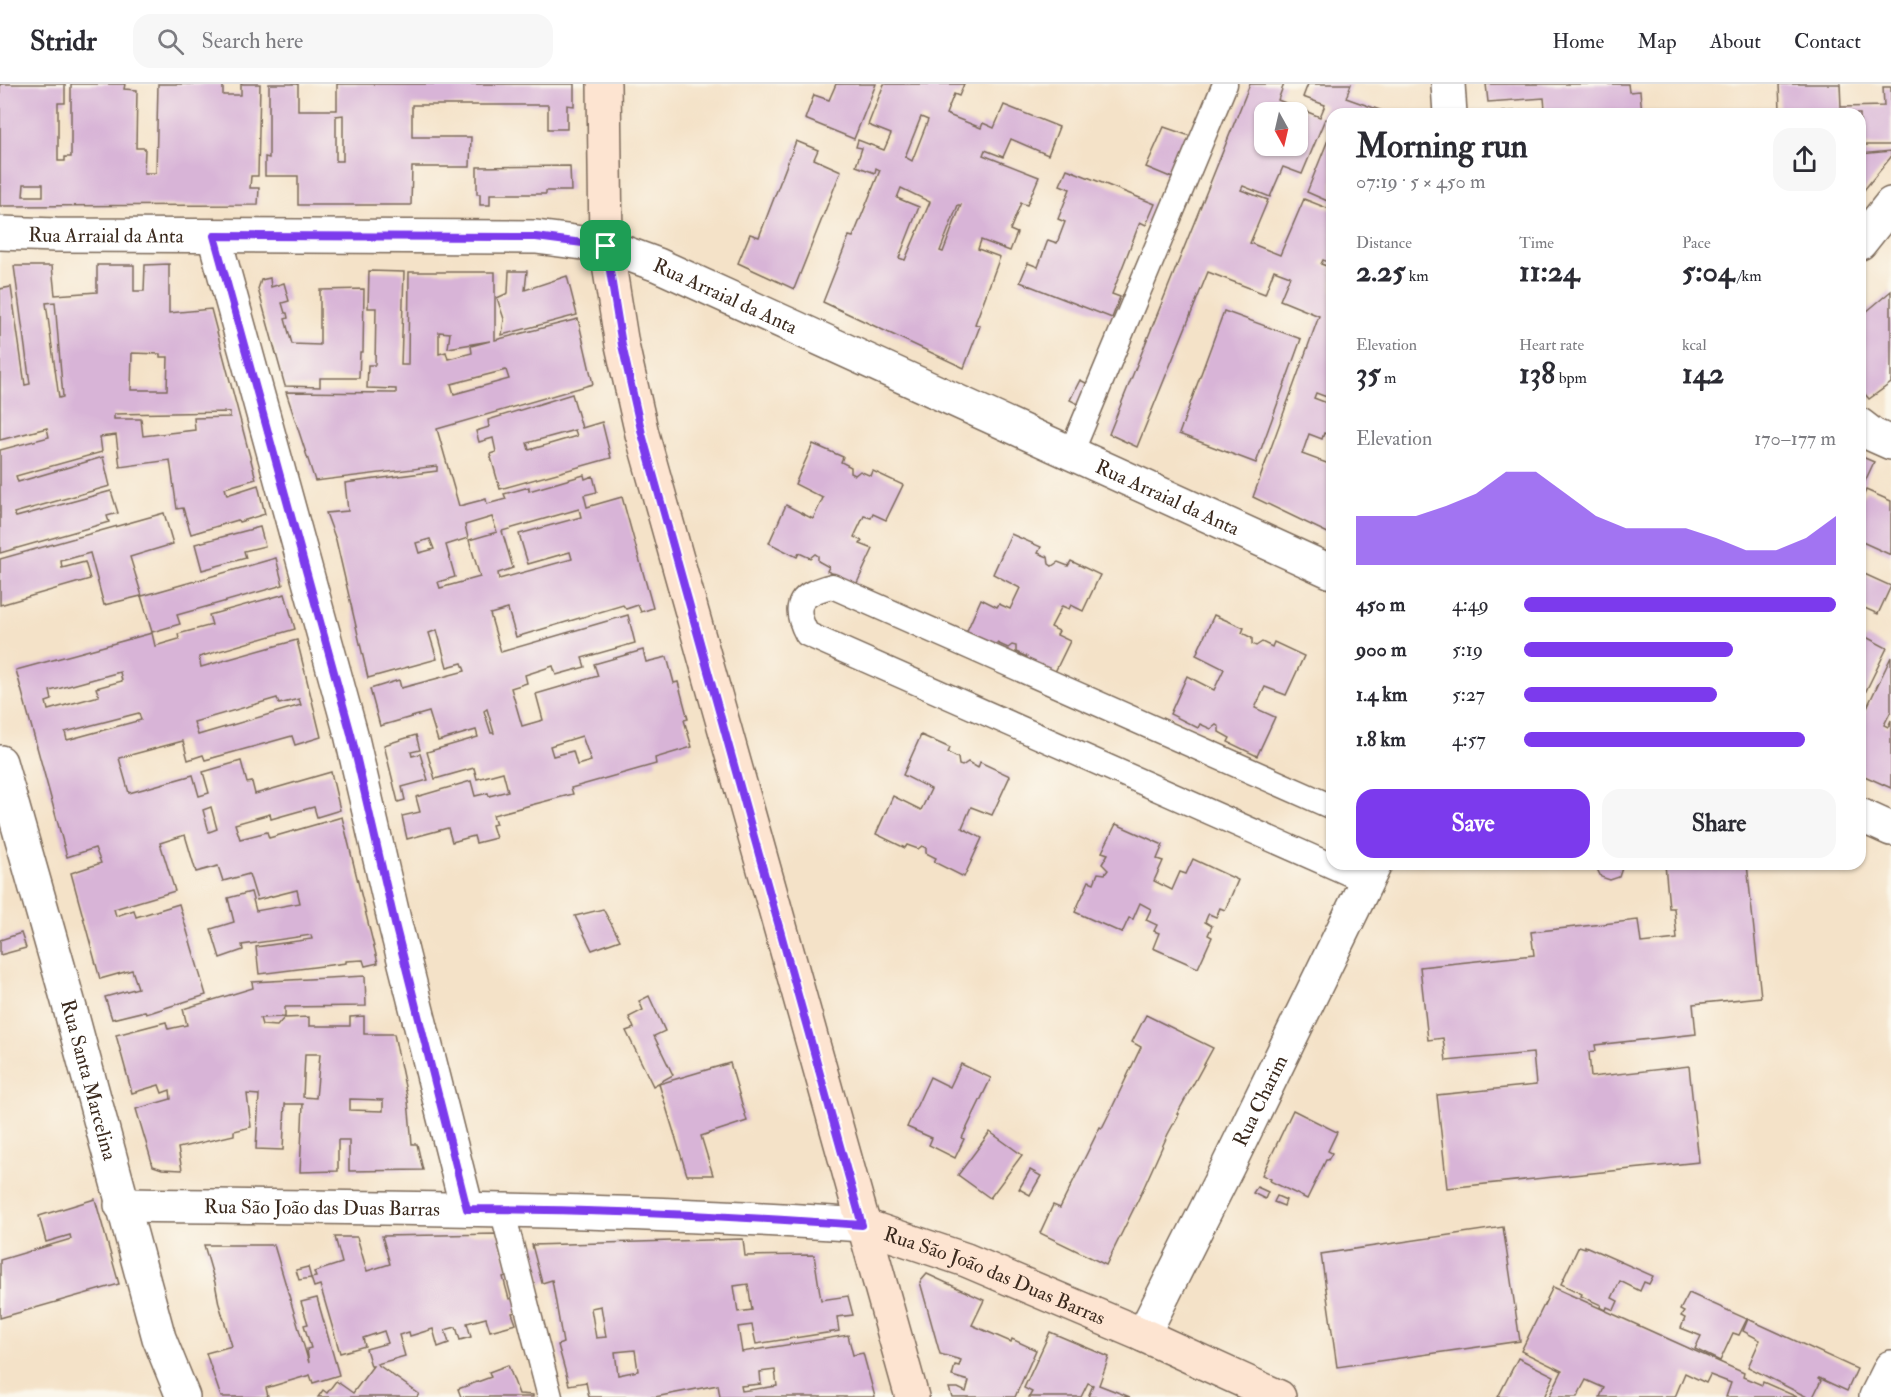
<!DOCTYPE html>
<html lang="en">
<head>
<meta charset="utf-8">
<style>
  :root { --surface:#fff; --page:#f7f7f7; --text:#2b2b33; --muted:#7c7c81; --line:#e1e1e2; --accent:#7c3aed }
  body { margin:0; font-family:"IM FELL Double Pica",serif; background:var(--page); color:var(--text); height:100vh; display:flex; flex-direction:column; font-size:22px; white-space:nowrap }
  * { box-sizing:border-box; margin:0 }
  p { font-size:20px; color:var(--muted) }
  .icon { flex:none; width:33px; height:33px; fill:none; stroke:currentColor; stroke-width:2; stroke-linecap:round; stroke-linejoin:round }
  .map { position:relative; flex:1; overflow:hidden }
  .drawer { position:absolute; left:1326px; top:24px; width:540px; height:762px; display:flex; flex-direction:column; background:var(--surface); border-radius:18px; box-shadow:0 2px 4px #0004 }
  .drawer>* { flex:none }
  .needle { width:39px; rotate:172deg }
  .fabs { position:absolute; left:1254px; top:18px; display:grid; gap:12px }
  .fabs a { display:grid; place-items:center; width:54px; height:54px; border-radius:12px; background:var(--surface); box-shadow:0 2px 4px #0004; font-size:30px }
  .pin { position:absolute; display:grid; place-items:center; width:51px; height:51px; color:#fff; margin:-26px; border-radius:12px; box-shadow:0 3px 9px #0006 }
  .round { display:grid; place-items:center; flex:none; width:63px; height:63px; border-radius:18px; background:var(--page) }
  .overview { display:flex; align-items:center; justify-content:space-between; height:102px; padding:0 30px }
  h1 { font-size:33px; font-weight:700; line-height:45px }
  .stats { display:grid; grid-template-columns:repeat(3,1fr); gap:9px; height:102px; padding:6px 30px }
  .stats div { display:grid; align-content:center }
  .stats b { font-size:30px; font-weight:700 }
  .stats small { font-size:16px; font-weight:400 }
  .stats p { font-size:16px }
  .chart { height:168px; padding:12px 30px }
  .chart p { display:flex; justify-content:space-between }
  .chart svg { width:100%; height:108px; margin-top:6px; fill:var(--accent); opacity:.7 }
  .cta { display:flex; gap:12px; margin-top:auto; padding:12px 30px }
  .cta a { flex:1; height:69px; border-radius:18px; background:var(--accent); color:#fff; font-size:24px; font-weight:700; line-height:69px; text-align:center }
  .cta a+a { background:var(--page); color:var(--text) }
  ul { padding:0 30px; list-style:none; font-size:20px }
  li { display:grid; grid-template-columns:96px 72px 1fr; align-items:center; height:45px }
  li i { height:15px; border-radius:8px; background:var(--accent) }
  header { display:flex; align-items:center; gap:36px; box-sizing:border-box; height:84px; padding:0 30px; background:var(--surface); border-bottom:2px solid var(--line) }
  header strong { font-size:28px }
  nav { display:flex; gap:33px; margin-inline-start:auto; font-size:21px }
  .search { width:420px; height:54px; background:var(--page); display:flex; align-items:center; gap:15px; box-sizing:border-box; padding:0 21px; border-radius:18px; color:var(--muted); font-size:22px }
  .map>svg:first-child { display:block }
  .building { fill:#d8b4d7; fill-rule:evenodd }
  .lines { fill:none; stroke-linecap:round; stroke-linejoin:round }
  .lane-casing { stroke:#7c6a5a; stroke-width:27 }
  .street-casing { stroke:#7c6a5a; stroke-width:36 }
  .secondary-casing { stroke:#7c6a5a; stroke-width:36 }
  .lane { stroke:#fff; stroke-width:24 }
  .street { stroke:#fff; stroke-width:33 }
  .secondary { stroke:#fde4d1; stroke-width:33 }
  .route-casing { stroke:#fff; stroke-width:12 }
  .route { stroke:#7c3aed; stroke-width:8 }
  .labels { text-anchor:middle; dominant-baseline:central; stroke-width:4.5; stroke-linejoin:round; paint-order:stroke }
  .street-label { font-size:20px; fill:#3b2a1e; stroke:#fbf7ec }
</style>
</head>
<body>
<header>
<strong>Stridr</strong>
<div class="search"><svg class="icon" aria-label="search" viewBox="0 0 24 24"><circle cx="10" cy="10" r="6"/><path d="M15 15l6 6"/></svg>Search here</div>
<nav><a>Home</a><a>Map</a><a>About</a><a>Contact</a></nav>
</header>
<div class="map">
<svg width="1891" height="1313" viewBox="0 0 1891 1313">
  <rect width="100%" height="100%" fill="#fbf7ec"/>
  <filter id="ink" filterUnits="userSpaceOnUse"><feTurbulence type="fractalNoise" baseFrequency=".0167" numOctaves="2"/><feDisplacementMap in="SourceGraphic" scale="12" xChannelSelector="R" yChannelSelector="G"/><feConvolveMatrix kernelMatrix="1 2 1 2 8 2 1 2 1" color-interpolation-filters="sRGB"/></filter>
  <filter id="wash" filterUnits="userSpaceOnUse"><feTurbulence type="fractalNoise" baseFrequency=".008" numOctaves="4" result="noise"/><feDisplacementMap in="SourceGraphic" scale="24" xChannelSelector="R" yChannelSelector="G"/><feGaussianBlur stdDeviation="1.35" result="paint"/><feColorMatrix in="noise" values="0 0 0 0 0 0 0 0 0 0 0 0 0 0 0 0 0 1.4 0 .05"/><feComposite in="paint" operator="in"/></filter>
  <g filter="url(#wash)">
    <rect width="100%" height="100%" fill="#f4e2c8"/>
    <g id="blocks">
      <g class="building">
        <path d="M0 0H65V19H58V77H65V73H71V0H125L124 5 137 6 136 64H145L144 89H156L158 0H223V11H241V0H260L258 92H251L250 104H259L258 121 0 122ZM24 100H43V112H23Z"/>
        <path d="M269 0H298V26H337V0H574V22L567 21V45H548V21H412V53H471L470 83H412L411 121H298V92H265V73L269 74ZM343 31V77H336V32Z"/>
        <path d="M836 0H876L854 55 805 35 814 11 829 16Z"/>
        <path d="M884 0H964L959 12 954 10 946 30 981 44 983 39 994 44 1004 21 1059 43 1048 71 1011 55 1003 73 985 66 983 71 1039 93 1027 121 1021 119 1010 146 1017 149 1010 167 981 156 978 165 1000 173 975 240 980 242 964 284 823 218 849 152 853 153 880 86 876 84 875 89 856 82 862 64 856 63 858 56 884 66 891 50 868 41ZM921 33 928 36 912 77 905 73ZM901 104 930 118 905 176 899 174 919 123 897 114ZM958 121H961L943 168 940 167Z"/>
        <path d="M1250 0H1284L1278 16 1320 33 1325 21 1303 13 1308 0H1351L1346 14 1391 30H1332V38L1325 35 1302 90 1283 83 1270 113 1243 102 1241 106 1268 116 1250 159 1280 171 1304 115 1332 126V180L1323 176 1321 180 1332 184V315L1316 309 1314 314 1332 321V352L1324 349 1322 355 1309 350 1302 370 1332 381V451L1253 413 1319 232 1280 216 1290 192 1274 186 1265 210 1208 188 1137 363 1109 350ZM1264 28H1298V62H1264Z"/>
        <path d="M1486 0H1628L1629 8 1640 7 1642 30H1502V28L1545 25 1544 14 1488 18Z"/>
        <path d="M1779 0H1840L1841 23 1884 22 1883 3H1891V61H1860V30H1773L1772 27 1780 26Z"/>
        <path d="M1164 43 1193 53 1175 95 1146 83Z"/>
        <path d="M1332 46V119L1307 108Z"/>
        <path d="M796 57 818 66 814 75 841 87 794 205 738 179 750 150 759 153Z"/>
        <path d="M1891 67V73L1860 111V70Z"/>
        <path d="M570 82 571 107H546V110H490V121H480V110H477V83Z"/>
        <path d="M1067 85 1155 120 1146 141 1140 138 1112 210 1120 213 1112 234 1020 198 1028 179 1038 183 1048 156 1057 159 1065 138 1058 135 1070 105 1060 101Z"/>
        <path d="M169 180V229L211 225 248 365 256 395 225 404 227 411 258 401 265 430 239 438 238 436 191 450 183 424 177 425 170 376 120 383 116 351 100 353 102 368 16 392 18 398 103 373 110 402 14 429 16 433 111 407 118 429 107 432 109 438 0 469V366L49 353 47 344 0 356V205L11 203 25 301 30 300 14 182H52L55 211 97 208V181H134V207H144L145 181ZM55 218 63 313 59 314 46 219ZM132 269 160 270V273H168L167 306H131ZM230 328V333L194 334 195 346 143 352 141 335H114V330Z"/>
        <path d="M369 187 404 188 401 281H408L409 188H495V256L578 235 593 300 437 345 459 422 486 415 487 420 506 415 504 410 529 403V407L584 391 585 395 593 392 597 408 584 411 587 423 622 413 653 524 641 528 638 521 626 525 623 521 516 553 508 525 490 530 501 568 628 531 635 559 582 574 585 583 556 591 553 582 525 591 527 599 511 604 522 642 543 636 536 610 598 592 594 580 643 566 646 578 667 573 674 599 678 598 688 635 684 636 692 663 655 674 656 680 571 704 573 710 493 731 496 740 492 741 496 754 476 759 474 752 452 758 448 744 407 755 402 732 420 728 416 713 471 697 475 712 488 709 489 712 508 707 503 688 477 695 474 684 435 695 427 668 478 653 476 646 438 657 429 628 380 642 370 605 399 596 401 604 465 587 462 579 447 583 437 546 429 549 437 575 368 594 336 456 326 429 348 427 345 399 437 387V382L315 397 286 308 396 309V305L367 304 368 281H375L376 224H368ZM439 248 450 249 448 264 490 257 471 262 472 269 448 275 446 268 439 270ZM506 286 509 295 454 310 451 300ZM579 425 581 433 519 450 528 480 570 468 572 475 499 495 498 489 513 484 502 447ZM492 433 497 448 469 456 480 493 440 504 438 498 455 493 446 461 468 454 465 441ZM430 455 434 465 419 469 416 459ZM487 625 494 649H491L484 627ZM582 652 591 677 577 681 573 667 553 672 550 662Z"/>
        <path d="M509 187H527L525 206 567 192 577 231 502 251 504 235 497 214 508 209Z"/>
        <path d="M270 194 271 203 284 199 289 217 282 219 285 229H287L288 234 285 235 292 260 320 261V206L364 205 363 268H360L359 294H320V303L285 302 258 205 261 196Z"/>
        <path d="M1891 207V299L1869 315 1860 304V233Z"/>
        <path d="M1224 227 1301 255 1256 379 1179 350Z"/>
        <path d="M1080 296 1092 302 1082 322 1070 316Z"/>
        <path d="M572 310 582 344 602 338 611 374 500 405 490 370 496 368 493 354 479 358 476 347 489 343 488 336ZM575 346 577 352 529 366 527 359Z"/>
        <path d="M813 360 843 373 841 378 851 383V389L855 391 860 387 871 392 873 387 903 401 886 436 873 430 871 434 864 432 854 453 862 457 860 460 873 465 856 501 827 487 829 483 818 477V472L815 470 810 474 799 469 797 473 769 459 786 421 813 435 823 414 795 400Z"/>
        <path d="M1860 372 1874 378 1860 408Z"/>
        <path d="M1866 406 1891 417V471L1860 457V419Z"/>
        <path d="M164 429 173 460 130 473 142 512 276 474 283 501 177 531 180 540 152 548 141 512 104 521 90 469 61 477 62 484 85 478 90 495 0 521V475Z"/>
        <path d="M260 443 265 462 244 467 246 474 202 486 195 460Z"/>
        <path d="M1011 450 1041 463 1038 469 1048 473 1049 480 1052 482 1058 478 1068 482 1071 477 1100 491 1083 527 1071 521 1069 525 1062 522 1051 543 1059 547 1057 551 1070 557 1053 592 1025 578 1027 573 1016 568V562L1012 561 1008 564 997 559 995 563 966 549 981 515 997 523 999 520 1010 525 1020 504 993 490Z"/>
        <path d="M1860 488 1891 502 1878 530 1860 522Z"/>
        <path d="M285 510 295 545 199 573 201 583 297 556 321 653 295 661 292 652 205 676 203 671 188 676 183 657 119 674 129 709 193 691 199 712 209 709 203 688 241 677 247 699 252 698 255 710 331 688 340 726 317 733 314 723 271 735 270 730 235 740 240 755 267 748 269 754 342 733 378 879 365 882 363 876 346 877V879L259 890 256 863 312 855 311 851 242 861 243 866 220 874 211 845 234 838 228 814 251 808 256 827 300 819 297 806 257 816 249 790 223 797 218 782 196 788 185 751 160 759 175 807 114 825 116 832 134 826 136 833 179 820 206 911 146 930 145 927 112 935 105 913 138 904 132 886 100 895 71 789 101 779 95 764 67 773 16 586 152 549 155 562 179 555 178 550 212 541 209 531ZM120 588 122 597 96 604 99 612 48 626 46 618 52 616 50 607ZM277 614 279 620 299 615 301 621 198 651 194 638ZM139 629 141 636 67 656 65 648ZM211 723 217 745 209 748 203 726Z"/>
        <path d="M1214 531 1244 544 1242 549 1252 554V560L1256 562 1262 558 1272 563 1274 558 1304 572 1286 611 1265 603 1255 624 1275 633 1257 672 1228 658 1230 654 1219 648V643L1216 641 1211 645 1200 640 1198 644 1170 630 1187 592 1214 606 1224 585 1196 571Z"/>
        <path d="M1866 553 1887 564 1860 619V566Z"/>
        <path d="M1891 573V627L1884 641 1888 643 1891 636V704L1860 690V638Z"/>
        <path d="M416 651 420 666 411 668 412 672 420 670 428 696 402 703 405 716 398 718 384 661Z"/>
        <path d="M921 651 950 664 948 669 958 674 959 681 962 682 968 678 978 684 980 678 1010 692 992 731 971 723 962 744 982 754 964 793 934 778 936 774 926 769V764L922 762 918 765 907 761 905 764 876 750 893 712 921 726 931 705 903 691Z"/>
        <path d="M1116 740 1163 761 1157 775 1163 777 1154 797 1172 806 1180 788 1186 790 1193 775 1238 796 1225 826 1220 824 1216 833 1209 830 1208 831 1205 838 1212 842 1208 851 1212 853 1198 884 1153 864 1159 849 1154 847 1157 841 1146 836 1151 825 1140 819 1133 835 1129 834 1122 849 1075 828 1089 797 1094 799 1098 789 1105 790 1108 786 1102 780 1108 770 1102 768Z"/>
        <path d="M1599 780H1620L1622 784 1619 793 1610 796 1601 793 1597 785Z"/>
        <path d="M1665 780H1747L1761 913 1693 920 1696 950 1595 961 1596 967 1589 968 1591 993 1689 982 1699 1078 1447 1104 1437 1011 1536 1001 1533 969 1446 977 1443 954 1428 956 1420 883 1534 871 1531 848 1638 836 1641 859 1677 855 1674 824H1669Z"/>
        <path d="M603 825 620 856 592 866 575 832Z"/>
        <path d="M21 849 26 864 0 871V856Z"/>
        <path d="M365 892 366 922 285 923V933L260 934 262 941 277 942 284 934 309 933V942H350V933L364 932V950H394L408 1017 412 1060H417L423 1086 349 1087V1056H338V1087L300 1088 303 1020H285L283 1066 256 1065 259 1011 247 1010 251 1043 234 1047V1051L178 1064 182 1086 162 1085 153 1082 136 1025 171 1015 170 1006 162 1009 159 1001 132 1009 116 951 166 938 168 945 187 941 183 925 253 904 252 898ZM305 970H320L316 1014 303 1013ZM350 1015 383 1016V1027L350 1026Z"/>
        <path d="M649 912 665 947 654 952 673 991 653 1002 626 947 634 944 629 933 643 926 639 917Z"/>
        <path d="M1146 931 1213 964 1177 1030H1179L1168 1050 1139 1114 1106 1181 1040 1149 1053 1121 1060 1124 1100 1043 1102 1044 1110 1028 1141 963 1132 958Z"/>
        <path d="M730 979 747 1037 701 1052 713 1091H687L659 1000Z"/>
        <path d="M961 980 991 994 962 1054 964 1055 955 1074 929 1061 932 1054 907 1043 930 993 950 1003Z"/>
        <path d="M1293 1026 1337 1048 1328 1067 1332 1069 1328 1076H1326L1307 1115 1270 1097 1271 1095 1262 1091Z"/>
        <path d="M990 1048 1022 1071 990 1114 958 1091Z"/>
        <path d="M1030 1086 1041 1092 1030 1111 1019 1105Z"/>
        <path d="M1257 1103 1268 1108 1265 1115 1253 1109Z"/>
        <path d="M1277 1112 1286 1116 1284 1122 1274 1118Z"/>
        <path d="M95 1115 119 1200 0 1234V1176L71 1155 70 1151 46 1158 39 1132Z"/>
        <path d="M1503 1143 1520 1257 1337 1283 1321 1170Z"/>
        <path d="M498 1150 510 1190 503 1193 509 1215 517 1214 520 1227 512 1229 516 1240 490 1247 486 1234 467 1239 471 1253 460 1256 456 1243 445 1246 449 1259 438 1263 433 1245 410 1252 409 1248 399 1251 405 1272 377 1280 419 1310 417 1313H318L323 1306 327 1309 336 1297 353 1309 373 1282H371L366 1265 388 1259 384 1247 363 1254 365 1262 340 1269 320 1201 314 1203 311 1194 316 1193 314 1188 342 1179 335 1153H357L367 1187 390 1180 382 1152Z"/>
        <path d="M743 1155 745 1172 814 1171 821 1216 848 1212 853 1231 837 1233 839 1247 756 1260 752 1241 738 1243 742 1268 848 1251 853 1271 863 1269 875 1313H720L718 1301 655 1313H589L586 1298 569 1301 558 1261 563 1259 552 1196 542 1199 532 1161ZM748 1200 752 1226 738 1228 734 1202ZM601 1222 606 1253 596 1254 591 1224ZM635 1266 638 1287 618 1291 615 1268ZM775 1286 777 1302 742 1307 741 1302 761 1300 760 1288Z"/>
        <path d="M204 1161H274L309 1279 307 1265 311 1264 304 1241 308 1240 301 1218 317 1214 339 1291 313 1299 310 1291 266 1304 268 1312 265 1313H221L206 1269 232 1262 219 1220 215 1199Z"/>
        <path d="M1579 1162 1585 1164V1162L1653 1192 1649 1200 1644 1198 1640 1207 1620 1197 1612 1214 1618 1217 1614 1226 1607 1223 1606 1226 1600 1223 1601 1221 1581 1212 1582 1210 1561 1200Z"/>
        <path d="M308 1183 311 1194 299 1196 296 1186Z"/>
        <path d="M927 1190 984 1216 972 1241 1011 1258 1012 1255 1036 1266 1015 1313H952L949 1304H958L966 1308 969 1297 952 1292 955 1281 959 1282 961 1276 940 1270 920 1198Z"/>
        <path d="M1553 1203 1744 1289 1743 1293 1762 1301 1763 1298 1797 1313H1726L1731 1299 1710 1291 1706 1299 1685 1289 1675 1313H1600L1604 1304 1586 1296 1577 1313H1549L1562 1287 1521 1267Z"/>
        <path d="M1689 1209 1747 1235 1739 1251 1733 1249 1720 1277 1695 1265 1701 1252 1681 1244 1685 1234 1681 1232 1684 1228 1680 1226Z"/>
        <path d="M1748 1235 1857 1285 1847 1307 1819 1294 1818 1295 1821 1297 1813 1313H1807L1748 1283 1760 1256 1743 1247Z"/>
        <path d="M1050 1248 1109 1273 1099 1301 1130 1313H1088L1093 1301 1088 1299 1081 1313H1029L1032 1308 1024 1304Z"/>
        <path d="M1518 1274 1554 1292 1544 1313H1498Z"/>
        <path d="M508 1281 519 1310 533 1311V1313H461L458 1305 491 1293 489 1288Z"/>
      </g>
    </g>
  </g>
  <g filter="url(#ink)">
    <use href="#blocks" fill-opacity="0" stroke="#7c6a5a" stroke-width="1.5"/>
    <g class="lines">
      <defs>
        <g id="lane">
          <path d="M1071 369 1225 0"/>
          <path d="M1332 723 832 502C801 510 791 520 807 550L1366 797"/>
          <path d="M502 1125 550 1313"/>
        </g>
        <g id="street">
          <path d="M1448 0 1450 30"/>
          <path id="s1" d="M0 149 56 151 536 153 606 162 658 181 1332 488"/>
          <path d="M214 152 351 650 395 840 467 1125"/>
          <path d="M1860 159 1891 120"/>
          <path d="M1860 341 1873 351 1891 359"/>
          <path id="s2" d="M0 678 68 917 159 1254 183 1313"/>
          <path d="M1860 731 1891 745"/>
          <path id="s3" d="M121 1121C368 1124 616 1124 862 1141"/>
          <path id="s4" d="M1143 1251 1228 1082 1375 780"/>
          <path d="M1876 1313 1891 1283"/>
        </g>
        <g id="secondary">
          <path d="M604 0 606 162 622 261 642 350 912 1313"/>
          <path id="s5" d="M862 1141 966 1176 1143 1251 1279 1313"/>
        </g>
      </defs>
      <use href="#lane" class="lane-casing"/>
      <use href="#street" class="street-casing"/>
      <use href="#secondary" class="secondary-casing"/>
      <use href="#lane" class="lane"/>
      <use href="#street" class="street"/>
      <use href="#secondary" class="secondary"/>
    </g>
  </g>
  <g class="lines" filter="url(#ink)">
    <defs>
      <path id="route" d="M214 152 536 153 606 162 622 261 642 350 862 1141C731 1132 599 1125 467 1125L395 840 351 650Z"/>
    </defs>
    <use href="#route" class="route-casing"/>
    <use href="#route" class="route"/>
  </g>
  <g class="labels">
    <g class="street-label">
      <text stroke="none"><textPath href="#s1" startOffset="106">Rua Arraial da Anta</textPath></text>
      <text stroke="none"><textPath href="#s1" startOffset="736">Rua Arraial da Anta</textPath></text>
      <text stroke="none"><textPath href="#s1" startOffset="1222">Rua Arraial da Anta</textPath></text>
      <text stroke="none"><textPath href="#s2" startOffset="330">Rua Santa Marcelina</textPath></text>
      <text stroke="none"><textPath href="#s4" startOffset="262">Rua Charim</textPath></text>
      <text stroke="none"><textPath href="#s3" startOffset="201">Rua São João das Duas Barras</textPath></text>
      <text stroke="none"><textPath href="#s5" startOffset="142">Rua São João das Duas Barras</textPath></text>
    </g>
  </g>
</svg>
<div class="fabs">
<a><svg class="needle" viewBox="-14 -14 28 28"><path d="M0-13l5 13h-10z" fill="#e53935"/><path d="M0 13l5-13h-10z" fill="#7c7c81"/></svg></a>
</div>
<div class="pin" style="left:606px;top:162px;background:#1e9e55"><svg class="icon" aria-label="arrive" viewBox="0 0 24 24"><path d="M6 21V4h12l-3 4 3 4H6"/></svg></div>
<section class="drawer">
<div class="overview"><div><h1>Morning run</h1><p>07:19 · 5 × 450 m</p></div><a class="round"><svg class="icon" aria-label="share" viewBox="0 0 24 24"><path d="M12 15V3M7 8l5-5 5 5M5 13v7h14v-7"/></svg></a></div>
<div class="stats">
<div><p>Distance</p><b>2.25<small> km</small></b></div>
<div><p>Time</p><b>11:24</b></div>
<div><p>Pace</p><b>5:04<small> /km</small></b></div>
</div>
<div class="stats">
<div><p>Elevation</p><b>35<small> m</small></b></div>
<div><p>Heart rate</p><b>138<small> bpm</small></b></div>
<div><p>kcal</p><b>142</b></div>
</div>
<div class="chart"><p><span>Elevation</span>170–177 m</p>
<svg viewBox="0 0 160 44" preserveAspectRatio="none"><path d="M0 44V24L10 24L20 24L30 20L40 15L50 6L60 6L70 15L80 24L90 29L100 29L110 29L120 33L130 38L140 38L150 33L160 24V44z"/></svg>
</div>
<ul>
<li><b>450 m</b>4:49<i style="width:100%"></i></li>
<li><b>900 m</b>5:19<i style="width:67%"></i></li>
<li><b>1.4 km</b>5:27<i style="width:62%"></i></li>
<li><b>1.8 km</b>4:57<i style="width:90%"></i></li>
</ul>
<div class="cta"><a>Save</a><a>Share</a></div>
</section>
</div>
</body>
</html>
